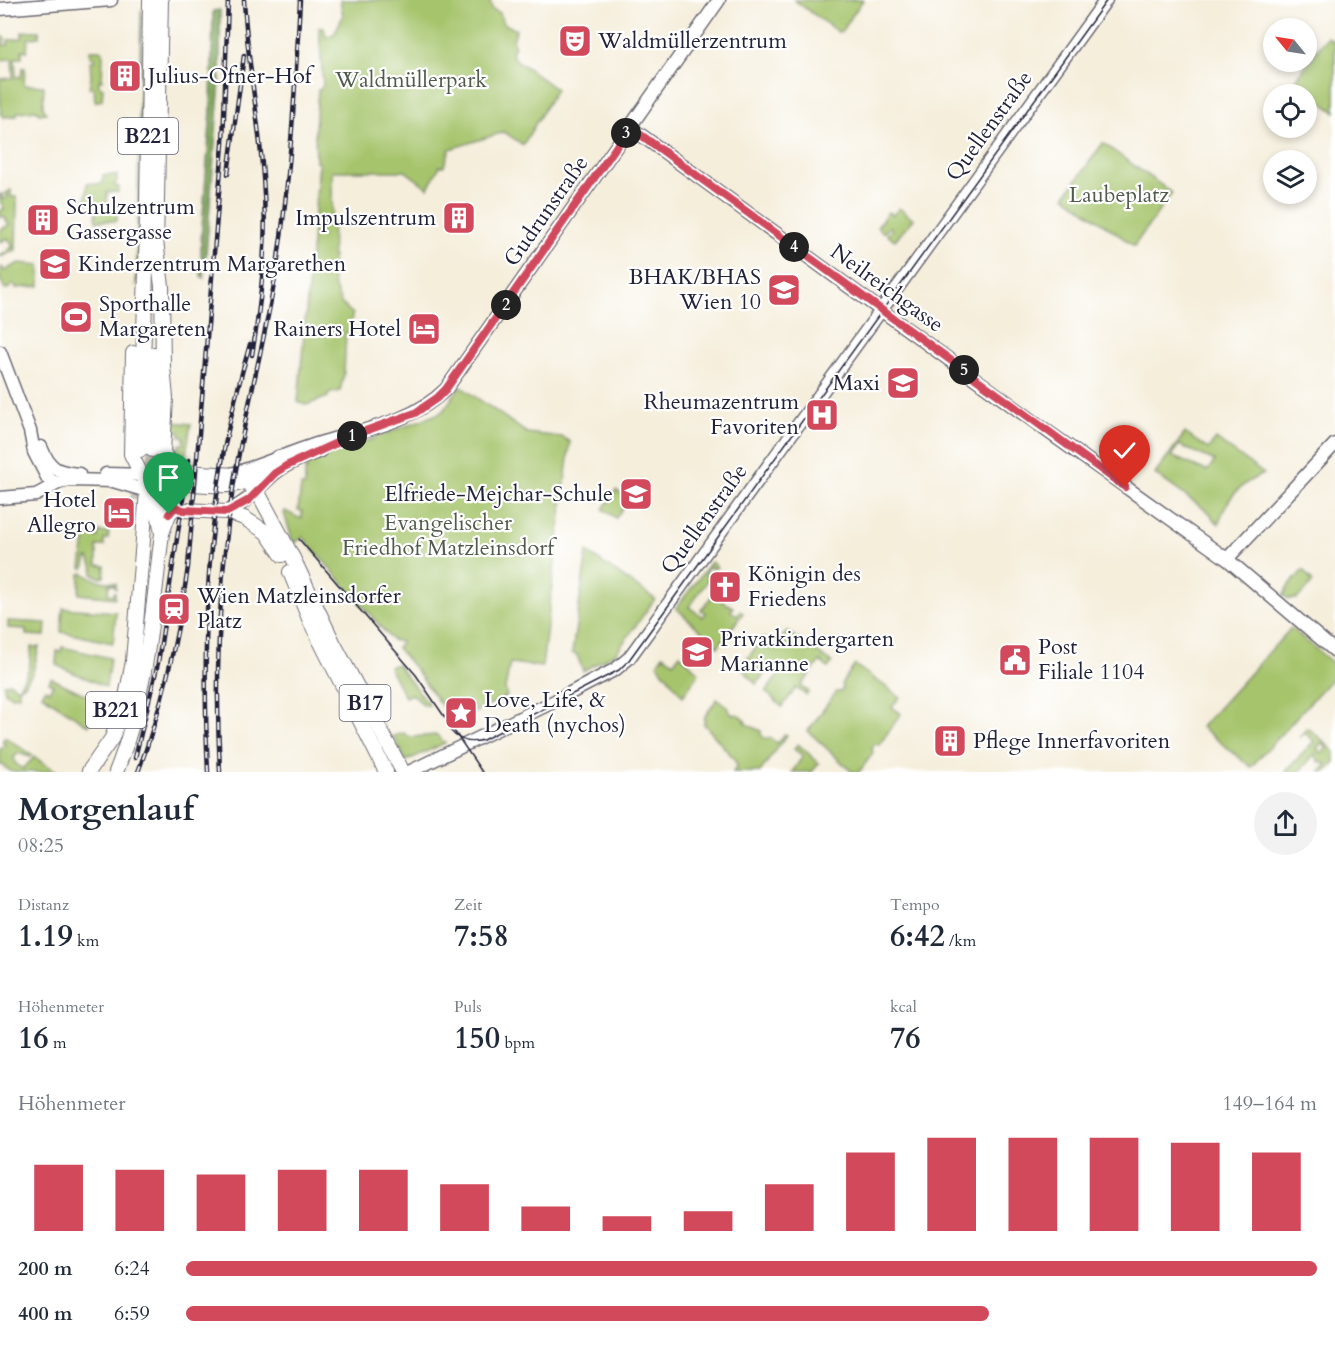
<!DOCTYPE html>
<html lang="de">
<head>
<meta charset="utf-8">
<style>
  :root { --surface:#fff; --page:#f2f2f3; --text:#1f2937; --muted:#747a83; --accent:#d1495b }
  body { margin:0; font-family:Cardo,serif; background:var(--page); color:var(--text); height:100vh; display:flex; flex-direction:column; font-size:22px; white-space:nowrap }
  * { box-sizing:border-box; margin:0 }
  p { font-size:20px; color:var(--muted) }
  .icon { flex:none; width:33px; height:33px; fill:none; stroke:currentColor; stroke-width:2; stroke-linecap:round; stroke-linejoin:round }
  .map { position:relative; height:772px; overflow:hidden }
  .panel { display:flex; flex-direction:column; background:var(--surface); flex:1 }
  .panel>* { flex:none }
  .needle { width:39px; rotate:300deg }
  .tools { position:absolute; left:1263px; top:18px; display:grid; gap:12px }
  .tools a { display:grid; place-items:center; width:54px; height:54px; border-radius:50%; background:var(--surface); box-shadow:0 3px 9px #0003; font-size:30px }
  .pin { position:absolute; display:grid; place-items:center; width:51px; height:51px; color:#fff; margin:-62px -26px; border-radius:50% 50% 50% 0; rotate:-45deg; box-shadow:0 0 6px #0007 }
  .pin .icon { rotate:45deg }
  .km { position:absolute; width:30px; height:30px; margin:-15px; border-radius:50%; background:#222; color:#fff; font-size:16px; line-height:30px; text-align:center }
  .round { display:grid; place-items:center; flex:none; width:63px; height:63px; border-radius:32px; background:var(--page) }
  .overview { display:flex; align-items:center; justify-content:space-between; height:102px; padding:0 18px }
  h1 { font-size:33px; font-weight:600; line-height:45px }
  .metrics { display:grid; grid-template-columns:repeat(3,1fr); gap:9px; height:102px; padding:6px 18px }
  .metrics div { display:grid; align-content:center }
  .metrics b { font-size:30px; font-weight:600 }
  .metrics small { font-size:16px; font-weight:400 }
  .metrics p { font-size:16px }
  .chart { height:168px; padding:12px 18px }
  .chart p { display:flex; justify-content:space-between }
  .chart svg { width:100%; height:108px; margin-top:6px; stroke:var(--accent); stroke-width:6 }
  ul { padding:0 18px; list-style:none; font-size:20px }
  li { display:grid; grid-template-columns:96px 72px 1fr; align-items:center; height:45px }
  li i { height:15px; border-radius:8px; background:var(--accent) }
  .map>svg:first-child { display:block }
  .green { fill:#a6c46c; stroke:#647354; stroke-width:1.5; fill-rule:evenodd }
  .forest { fill:#84aa60; stroke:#53664e; stroke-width:1.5 }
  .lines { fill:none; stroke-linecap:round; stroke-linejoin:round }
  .primary-tunnel { stroke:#cbc5bb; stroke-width:14; stroke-dasharray:14 7; stroke-linecap:butt }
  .secondary-casing { stroke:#6c6973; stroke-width:15 }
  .primary-casing { stroke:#6c6973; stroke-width:16 }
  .secondary { stroke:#fff; stroke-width:12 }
  .primary { stroke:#fff; stroke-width:14 }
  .tram { stroke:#22223b; stroke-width:1.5 }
  .rail-casing { stroke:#22223b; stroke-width:4.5 }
  .rail { stroke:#fff; stroke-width:2; stroke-dasharray:7; stroke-linecap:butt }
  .route-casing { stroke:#fff; stroke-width:12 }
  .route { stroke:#d1495b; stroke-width:8 }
  .labels { text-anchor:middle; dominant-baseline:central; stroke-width:4.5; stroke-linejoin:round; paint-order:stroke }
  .shield { fill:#fff; stroke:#646476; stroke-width:1.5 }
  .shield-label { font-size:21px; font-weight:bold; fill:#22223b }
  .poi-label { font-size:22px; fill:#22223b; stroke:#fff; text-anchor:start }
  .park-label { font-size:22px; fill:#505b4c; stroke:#fff }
  .street-label { font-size:22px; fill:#22223b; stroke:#fff }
</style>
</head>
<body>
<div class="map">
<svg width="1335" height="772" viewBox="0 0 1335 772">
  <rect width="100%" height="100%" fill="#fff"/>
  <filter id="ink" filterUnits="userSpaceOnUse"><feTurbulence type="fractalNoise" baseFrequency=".0167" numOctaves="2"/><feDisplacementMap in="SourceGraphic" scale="12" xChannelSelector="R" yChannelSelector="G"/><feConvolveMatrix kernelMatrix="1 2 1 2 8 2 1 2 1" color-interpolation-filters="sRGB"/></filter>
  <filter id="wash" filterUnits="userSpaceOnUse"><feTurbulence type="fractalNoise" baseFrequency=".008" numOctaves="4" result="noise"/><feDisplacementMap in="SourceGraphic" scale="24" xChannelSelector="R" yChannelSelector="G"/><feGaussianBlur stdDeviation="1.35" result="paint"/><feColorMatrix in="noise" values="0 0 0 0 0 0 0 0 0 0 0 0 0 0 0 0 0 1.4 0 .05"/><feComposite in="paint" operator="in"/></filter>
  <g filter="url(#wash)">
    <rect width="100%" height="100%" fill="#f5eedb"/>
    <g class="green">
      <path d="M340 0H490L492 9 500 13 503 23 516 30 513 41 515 47 512 52 514 58 556 89 523 145 504 132 450 149 444 166H440L428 188 405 171H332L333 283 341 303 353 314 352 315 350 332H346L344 374 340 391 328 394V397L306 405 298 402 319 163 316 162 315 129 318 90 321 89 323 85 319 27H324L326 37 334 34 343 16Z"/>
      <path d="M794 0H863L841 32H838Z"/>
      <path d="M142 10 140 267 136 286 141 11Z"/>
      <path d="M29 31H39V37L28 38 27 51 22 50V58H15L16 77H21L22 68H25L24 85 44 86 43 106 46 113 40 114 36 110 19 112H17V116L3 117 1 115 0 79 13 78 12 59 0 60V35L5 38 3 45H8V40L22 38V32Z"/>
      <path d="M1327 37 1335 42V112L1294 82Z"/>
      <path d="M90 50H101L103 52 102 80H99V86L103 88 102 100 95 102 94 88H89L91 77 90 61H95V58L90 57Z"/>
      <path d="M1103 143 1172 193 1134 246 1065 196Z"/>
      <path d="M103 175H117V181L114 185 119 187 118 192H107V204L113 206 118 205V210L114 211 117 215V221H96V204L84 202 86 200 87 183 102 184Z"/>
      <path d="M11 190V197H16L17 201 16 250 0 257V254L8 252V250L13 247 8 238 0 242V230L9 225 4 216 0 217V211L4 209 0 201V194H2V199L7 198V194H5Z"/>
      <path d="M899 208 914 219 895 240 887 235 892 229 889 227 884 233 877 227 888 212 893 215Z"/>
      <path d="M19 263 40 265V286L16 288 15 285H11L10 288 5 289 0 279V269L2 267 4 271Z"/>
      <path d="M460 386 527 433 562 437 570 442 542 667 510 663 505 689 507 696 488 706 486 702 481 704 483 709 475 713 474 708 462 707 461 720 458 723 453 722 416 670 397 648 401 642 392 640 303 537 295 543 292 539 284 513 285 511 299 518H302V511L298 510 301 486H305V470H307V464L437 414 443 411Z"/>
      <path d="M172 422 191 424 185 459C178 458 175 456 174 448H179L180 444H184V437L180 436V432H174Z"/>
      <path d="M1185 433 1208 449 1216 439 1264 474C1240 483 1225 499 1219 524L1212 518 1211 514 1155 474ZM1179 445 1215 461 1207 471 1171 456Z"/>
      <path d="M616 490 629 499 616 518 603 509Z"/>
      <path d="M98 532 109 533 108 539H104V546H97V565L105 566 104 577 101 578 93 574V568L89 558H87L84 569 81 568 85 540 89 536 98 537Z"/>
      <path d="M587 552 655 599 616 653 583 671 577 655 572 653Z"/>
      <path d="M711 562 717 567 713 569 709 566 706 571V577L708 580 689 607 703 617 706 613 701 610 711 597 714 598 718 595 719 599 722 598 725 603 733 607 731 611 737 615 740 611 743 613 718 647 676 608Z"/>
      <path d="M1303 570 1313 582 1297 599H1289L1283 595 1287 590 1286 589Z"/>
      <path d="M82 573 99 581 116 583V588L114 585 109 584 108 594 114 595 115 591V598L79 594 80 574Z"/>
      <path d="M63 608 116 612 113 643 61 632Z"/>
      <path d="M8 621 46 623 45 636 26 635V629L8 628Z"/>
      <path d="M1291 628 1335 665V675L1251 767 1201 727Z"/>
      <path d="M787 631 832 663 828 668 820 661 801 686 809 692 806 695 796 688 782 707 766 692 781 671 772 665 756 684 741 667 763 638 776 647Z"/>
      <path d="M31 647H39L33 672 24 686 22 685 19 689V695L12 696 5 692 4 684 10 683 18 688C30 670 30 669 31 647Z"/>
      <path d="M62 647 110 658 106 687 56 665 57 651 61 652Z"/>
      <path d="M680 654 699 673 683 696 657 664 663 655 674 662Z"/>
      <path d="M397 664 429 705H424L412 694 405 697 389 667Z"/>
      <path d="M855 665 900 697 892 707 901 714 879 745 875 744 872 748 873 753 859 772H852L808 731 836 692H840L843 688 841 684Z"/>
      <path d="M51 678 92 698 94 696 101 699 89 726 42 695 45 689 49 691 53 685 49 682Z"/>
      <path d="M717 699 729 708V711L733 715 737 714 745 720 746 724 761 731V735L766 739 770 738 777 743 785 734 787 735 760 772H733L737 766 734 759 704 724 705 716Z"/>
      <path d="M1308 728 1325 742 1321 743 1317 749 1322 753 1327 748 1324 745 1325 743 1335 752V762L1326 772H1320L1327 764 1319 762 1315 754 1299 772H1285L1314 741 1305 733 1299 738Z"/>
      <path d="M404 733 410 737 437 735 445 743 406 761 393 736Z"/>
      <path d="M5 737 32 755 30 757 18 753 14 758 15 763 23 769 34 757 58 772H12L0 764V749L5 745 2 742Z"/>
      <path d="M798 744 819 763 812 772H792L803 756 794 749Z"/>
    </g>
    <path class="forest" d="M220 10V80L204 278 201 276V241L211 111 213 11Z"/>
  </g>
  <g filter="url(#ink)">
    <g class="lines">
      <g class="primary-tunnel">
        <path d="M151 487 152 450"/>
        <path d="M138 521 139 476"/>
      </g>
      <defs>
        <g id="secondary">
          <path d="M0 9 111 0"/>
          <path d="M630 127 1047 431 1227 559 1335 651"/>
          <path d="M0 352 30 431 34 452 48 479 57 483 70 480 113 481 147 491"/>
          <path d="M41 447C50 469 56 472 79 474"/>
          <path d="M106 474 148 475 182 472"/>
          <path d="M231 474C262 466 292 451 323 442 366 429 413 422 446 389L719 0"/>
          <path d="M0 498 36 495 60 482"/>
          <path d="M227 512C251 500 256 490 274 474 287 463 305 457 320 451"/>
          <path d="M1227 559 1335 444"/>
          <path d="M409 772 555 701 616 669 629 658 1106 0"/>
        </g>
        <g id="primary">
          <path d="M156 241 162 286 163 367 166 398 163 452 168 461 182 472 236 475 248 483 261 498 292 556 333 642 403 772"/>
          <path d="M156 247 161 0"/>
          <path d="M133 353 131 454 157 507 162 533"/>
          <path d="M140 450 146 272 150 0"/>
          <path d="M152 450 154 354"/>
          <path d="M147 491 183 510 227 512 244 518 266 532 282 555"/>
          <path d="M290 572 310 621 386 772"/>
          <path d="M89 771 112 738 125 702 133 661 147 491 150 487 159 483C182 481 224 490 244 482 257 476 267 466 279 457"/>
          <path d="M116 772C147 695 152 615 162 533L169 514 175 507"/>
        </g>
      </defs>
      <use href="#secondary" class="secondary-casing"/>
      <use href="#primary" class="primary-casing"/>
      <use href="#secondary" class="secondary"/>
      <use href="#primary" class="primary"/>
      <g class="tram">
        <path d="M299 539 416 675 482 772"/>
        <path d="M450 730C459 741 469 744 483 740L619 670 629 660 1107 0"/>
      </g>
      <defs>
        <g id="rail">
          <path d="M244 0C247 60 259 118 263 177 268 237 262 297 252 355"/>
          <path d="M228 174 244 55"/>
          <path d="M135 758 158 663 189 460"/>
          <path d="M138 772C163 705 178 638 188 567L223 144 228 0"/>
          <path d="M208 772C203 667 205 554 224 450 231 414 240 379 250 344"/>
          <path d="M220 772C215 676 219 577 234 482 245 411 265 342 276 272 290 182 295 91 300 0"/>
        </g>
      </defs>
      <use href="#rail" class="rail-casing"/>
      <use href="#rail" class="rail"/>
    </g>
  </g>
  <g class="lines" filter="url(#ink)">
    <defs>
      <path id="route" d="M169 514 175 507 183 510 227 512 249 500 275 473 286 466 354 435 415 413 437 398 446 389 630 127 1125 487"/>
    </defs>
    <use href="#route" class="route-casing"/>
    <use href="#route" class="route"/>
  </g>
  <defs>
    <symbol id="theatre-square" viewBox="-11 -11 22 22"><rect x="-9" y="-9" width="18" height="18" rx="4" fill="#d1495b" stroke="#fff"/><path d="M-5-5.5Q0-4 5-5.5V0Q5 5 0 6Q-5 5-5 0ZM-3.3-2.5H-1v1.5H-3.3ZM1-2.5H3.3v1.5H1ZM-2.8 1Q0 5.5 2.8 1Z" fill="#fff"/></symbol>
    <symbol id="building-square" viewBox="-11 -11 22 22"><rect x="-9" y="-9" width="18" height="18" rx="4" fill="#d1495b" stroke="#fff"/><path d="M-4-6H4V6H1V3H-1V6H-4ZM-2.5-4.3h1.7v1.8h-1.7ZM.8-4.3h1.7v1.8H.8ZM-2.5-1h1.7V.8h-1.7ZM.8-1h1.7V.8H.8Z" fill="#fff"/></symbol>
    <symbol id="school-square" viewBox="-11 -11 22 22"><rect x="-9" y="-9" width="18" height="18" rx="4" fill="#d1495b" stroke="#fff"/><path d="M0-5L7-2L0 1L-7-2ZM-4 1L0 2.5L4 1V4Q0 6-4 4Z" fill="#fff"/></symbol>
    <symbol id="stadium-square" viewBox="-11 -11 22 22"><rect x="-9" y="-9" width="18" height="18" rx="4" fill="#d1495b" stroke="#fff"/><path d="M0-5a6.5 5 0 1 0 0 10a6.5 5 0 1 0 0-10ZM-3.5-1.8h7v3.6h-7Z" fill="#fff"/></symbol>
    <symbol id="hotel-square" viewBox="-11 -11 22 22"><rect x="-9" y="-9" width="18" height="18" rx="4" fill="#d1495b" stroke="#fff"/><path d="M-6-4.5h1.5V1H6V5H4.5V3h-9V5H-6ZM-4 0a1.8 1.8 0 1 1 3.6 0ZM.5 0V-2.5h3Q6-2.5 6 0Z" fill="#fff"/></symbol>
    <symbol id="hospital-square" viewBox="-11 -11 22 22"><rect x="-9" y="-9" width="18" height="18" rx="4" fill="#d1495b" stroke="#fff"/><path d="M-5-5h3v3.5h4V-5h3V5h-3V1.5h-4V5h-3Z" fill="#fff"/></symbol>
    <symbol id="church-square" viewBox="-11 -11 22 22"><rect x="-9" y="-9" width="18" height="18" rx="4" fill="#d1495b" stroke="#fff"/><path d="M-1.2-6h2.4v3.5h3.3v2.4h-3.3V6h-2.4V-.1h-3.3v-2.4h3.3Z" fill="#fff"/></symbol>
    <symbol id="station-square" viewBox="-11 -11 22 22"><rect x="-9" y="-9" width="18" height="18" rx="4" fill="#d1495b" stroke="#fff"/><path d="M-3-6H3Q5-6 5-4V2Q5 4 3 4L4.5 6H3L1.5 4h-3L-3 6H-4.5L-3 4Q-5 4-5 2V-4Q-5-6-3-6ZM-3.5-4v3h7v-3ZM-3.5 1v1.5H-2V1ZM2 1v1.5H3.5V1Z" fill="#fff"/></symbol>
    <symbol id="civic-square" viewBox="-11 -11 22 22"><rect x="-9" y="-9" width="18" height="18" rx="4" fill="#d1495b" stroke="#fff"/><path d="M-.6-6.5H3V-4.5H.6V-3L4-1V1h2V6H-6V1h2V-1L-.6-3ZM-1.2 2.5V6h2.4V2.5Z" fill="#fff"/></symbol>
    <symbol id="sight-square" viewBox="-11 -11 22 22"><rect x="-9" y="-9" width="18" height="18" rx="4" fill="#d1495b" stroke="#fff"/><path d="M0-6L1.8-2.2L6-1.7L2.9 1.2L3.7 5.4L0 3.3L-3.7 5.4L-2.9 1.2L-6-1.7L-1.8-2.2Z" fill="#fff"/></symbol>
  </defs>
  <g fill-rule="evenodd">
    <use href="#theatre-square" x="556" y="22" width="38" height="38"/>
    <use href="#building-square" x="106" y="57" width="38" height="38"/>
    <use href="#building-square" x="440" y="199" width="38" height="38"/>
    <use href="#building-square" x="24" y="201" width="38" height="38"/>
    <use href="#school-square" x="36" y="245" width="38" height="38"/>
    <use href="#school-square" x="765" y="271" width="38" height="38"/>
    <use href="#stadium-square" x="57" y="298" width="38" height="38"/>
    <use href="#hotel-square" x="405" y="310" width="38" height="38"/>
    <use href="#school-square" x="884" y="364" width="38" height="38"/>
    <use href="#hospital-square" x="803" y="396" width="38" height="38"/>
    <use href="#school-square" x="617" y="475" width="38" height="38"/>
    <use href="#hotel-square" x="100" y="494" width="38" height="38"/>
    <use href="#church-square" x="706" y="568" width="38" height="38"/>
    <use href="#station-square" x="155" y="590" width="38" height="38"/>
    <use href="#school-square" x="678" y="633" width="38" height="38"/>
    <use href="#civic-square" x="996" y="641" width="38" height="38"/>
    <use href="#sight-square" x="442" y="694" width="38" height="38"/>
    <use href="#building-square" x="931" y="722" width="38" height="38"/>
  </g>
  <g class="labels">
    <g class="shield">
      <rect x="118" y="118" width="60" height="36" rx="4.5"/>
      <rect x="339.5" y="685" width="51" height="36" rx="4.5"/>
      <rect x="86" y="692" width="60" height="36" rx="4.5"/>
    </g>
    <g class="shield-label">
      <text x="148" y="136">B221</text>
      <text x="365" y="703">B17</text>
      <text x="116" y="710">B221</text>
    </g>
    <g class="poi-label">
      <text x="598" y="41">Waldmüllerzentrum</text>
      <text x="148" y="76">Julius-Ofner-Hof</text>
      <text x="66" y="207">Schulzentrum<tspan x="66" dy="25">Gassergasse</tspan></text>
      <text x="436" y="218" text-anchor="end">Impulszentrum</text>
      <text x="78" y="264">Kinderzentrum Margarethen</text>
      <text x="761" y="277" text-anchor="end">BHAK/BHAS<tspan x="761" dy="25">Wien 10</tspan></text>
      <text x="99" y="304">Sporthalle<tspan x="99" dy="25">Margareten</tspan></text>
      <text x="401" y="329" text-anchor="end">Rainers Hotel</text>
      <text x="880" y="383" text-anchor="end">Maxi</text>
      <text x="799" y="402" text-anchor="end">Rheumazentrum<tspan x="799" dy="25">Favoriten</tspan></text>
      <text x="613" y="494" text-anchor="end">Elfriede-Mejchar-Schule</text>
      <text x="96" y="500" text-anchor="end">Hotel<tspan x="96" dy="25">Allegro</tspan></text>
      <text x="748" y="574">Königin des<tspan x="748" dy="25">Friedens</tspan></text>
      <text x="197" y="596">Wien Matzleinsdorfer<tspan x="197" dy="25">Platz</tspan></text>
      <text x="720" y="639">Privatkindergarten<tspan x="720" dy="25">Marianne</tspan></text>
      <text x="1038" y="647">Post<tspan x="1038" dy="25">Filiale 1104</tspan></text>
      <text x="484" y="700">Love, Life, &amp;<tspan x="484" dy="25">Death (nychos)</tspan></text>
      <text x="973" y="741">Pflege Innerfavoriten</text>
    </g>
    <g class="park-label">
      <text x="411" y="80">Waldmüllerpark</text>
      <text x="1119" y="195">Laubeplatz</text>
      <text x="448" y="523">Evangelischer<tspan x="448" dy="25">Friedhof Matzleinsdorf</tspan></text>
    </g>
    <g class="street-label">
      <text transform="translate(989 126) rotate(-54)">Quellenstraße</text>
      <text transform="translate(546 211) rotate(-55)">Gudrunstraße</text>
      <text transform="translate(887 288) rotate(36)">Neilreichgasse</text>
      <text transform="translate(704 519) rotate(-54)">Quellenstraße</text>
    </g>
  </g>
</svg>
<div class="tools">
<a><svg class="needle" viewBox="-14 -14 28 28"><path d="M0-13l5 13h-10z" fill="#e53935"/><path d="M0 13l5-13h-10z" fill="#747a83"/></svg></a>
<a><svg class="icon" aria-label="locate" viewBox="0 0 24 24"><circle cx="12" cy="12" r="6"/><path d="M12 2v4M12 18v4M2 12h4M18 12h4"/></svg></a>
<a><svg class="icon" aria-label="layers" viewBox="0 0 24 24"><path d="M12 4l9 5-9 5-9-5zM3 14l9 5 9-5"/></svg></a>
</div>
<div class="pin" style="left:169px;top:514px;background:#1e9e55"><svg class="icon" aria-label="arrive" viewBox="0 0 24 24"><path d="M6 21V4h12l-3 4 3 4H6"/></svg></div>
<div class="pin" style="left:1125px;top:487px;background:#d93025"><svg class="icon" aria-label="check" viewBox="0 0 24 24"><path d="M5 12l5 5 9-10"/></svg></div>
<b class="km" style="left:352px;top:436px">1</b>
<b class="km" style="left:506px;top:305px">2</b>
<b class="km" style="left:626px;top:133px">3</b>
<b class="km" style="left:794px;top:247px">4</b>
<b class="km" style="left:964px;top:370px">5</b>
</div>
<section class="panel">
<div class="overview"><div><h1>Morgenlauf</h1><p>08:25</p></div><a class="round"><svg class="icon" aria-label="share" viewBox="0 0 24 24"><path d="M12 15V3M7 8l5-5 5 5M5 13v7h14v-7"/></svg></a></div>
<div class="metrics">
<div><p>Distanz</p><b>1.19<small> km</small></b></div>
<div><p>Zeit</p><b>7:58</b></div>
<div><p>Tempo</p><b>6:42<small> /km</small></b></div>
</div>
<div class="metrics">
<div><p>Höhenmeter</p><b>16<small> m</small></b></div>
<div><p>Puls</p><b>150<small> bpm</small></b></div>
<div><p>kcal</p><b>76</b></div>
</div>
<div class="chart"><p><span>Höhenmeter</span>149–164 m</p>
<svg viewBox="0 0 160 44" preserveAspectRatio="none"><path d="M5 44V17M15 44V19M25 44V21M35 44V19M45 44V19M55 44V25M65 44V34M75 44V38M85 44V36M95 44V25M105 44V12M115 44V6M125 44V6M135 44V6M145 44V8M155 44V12"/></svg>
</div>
<ul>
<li><b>200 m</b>6:24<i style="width:100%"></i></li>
<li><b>400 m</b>6:59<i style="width:71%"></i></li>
</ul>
</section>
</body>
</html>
